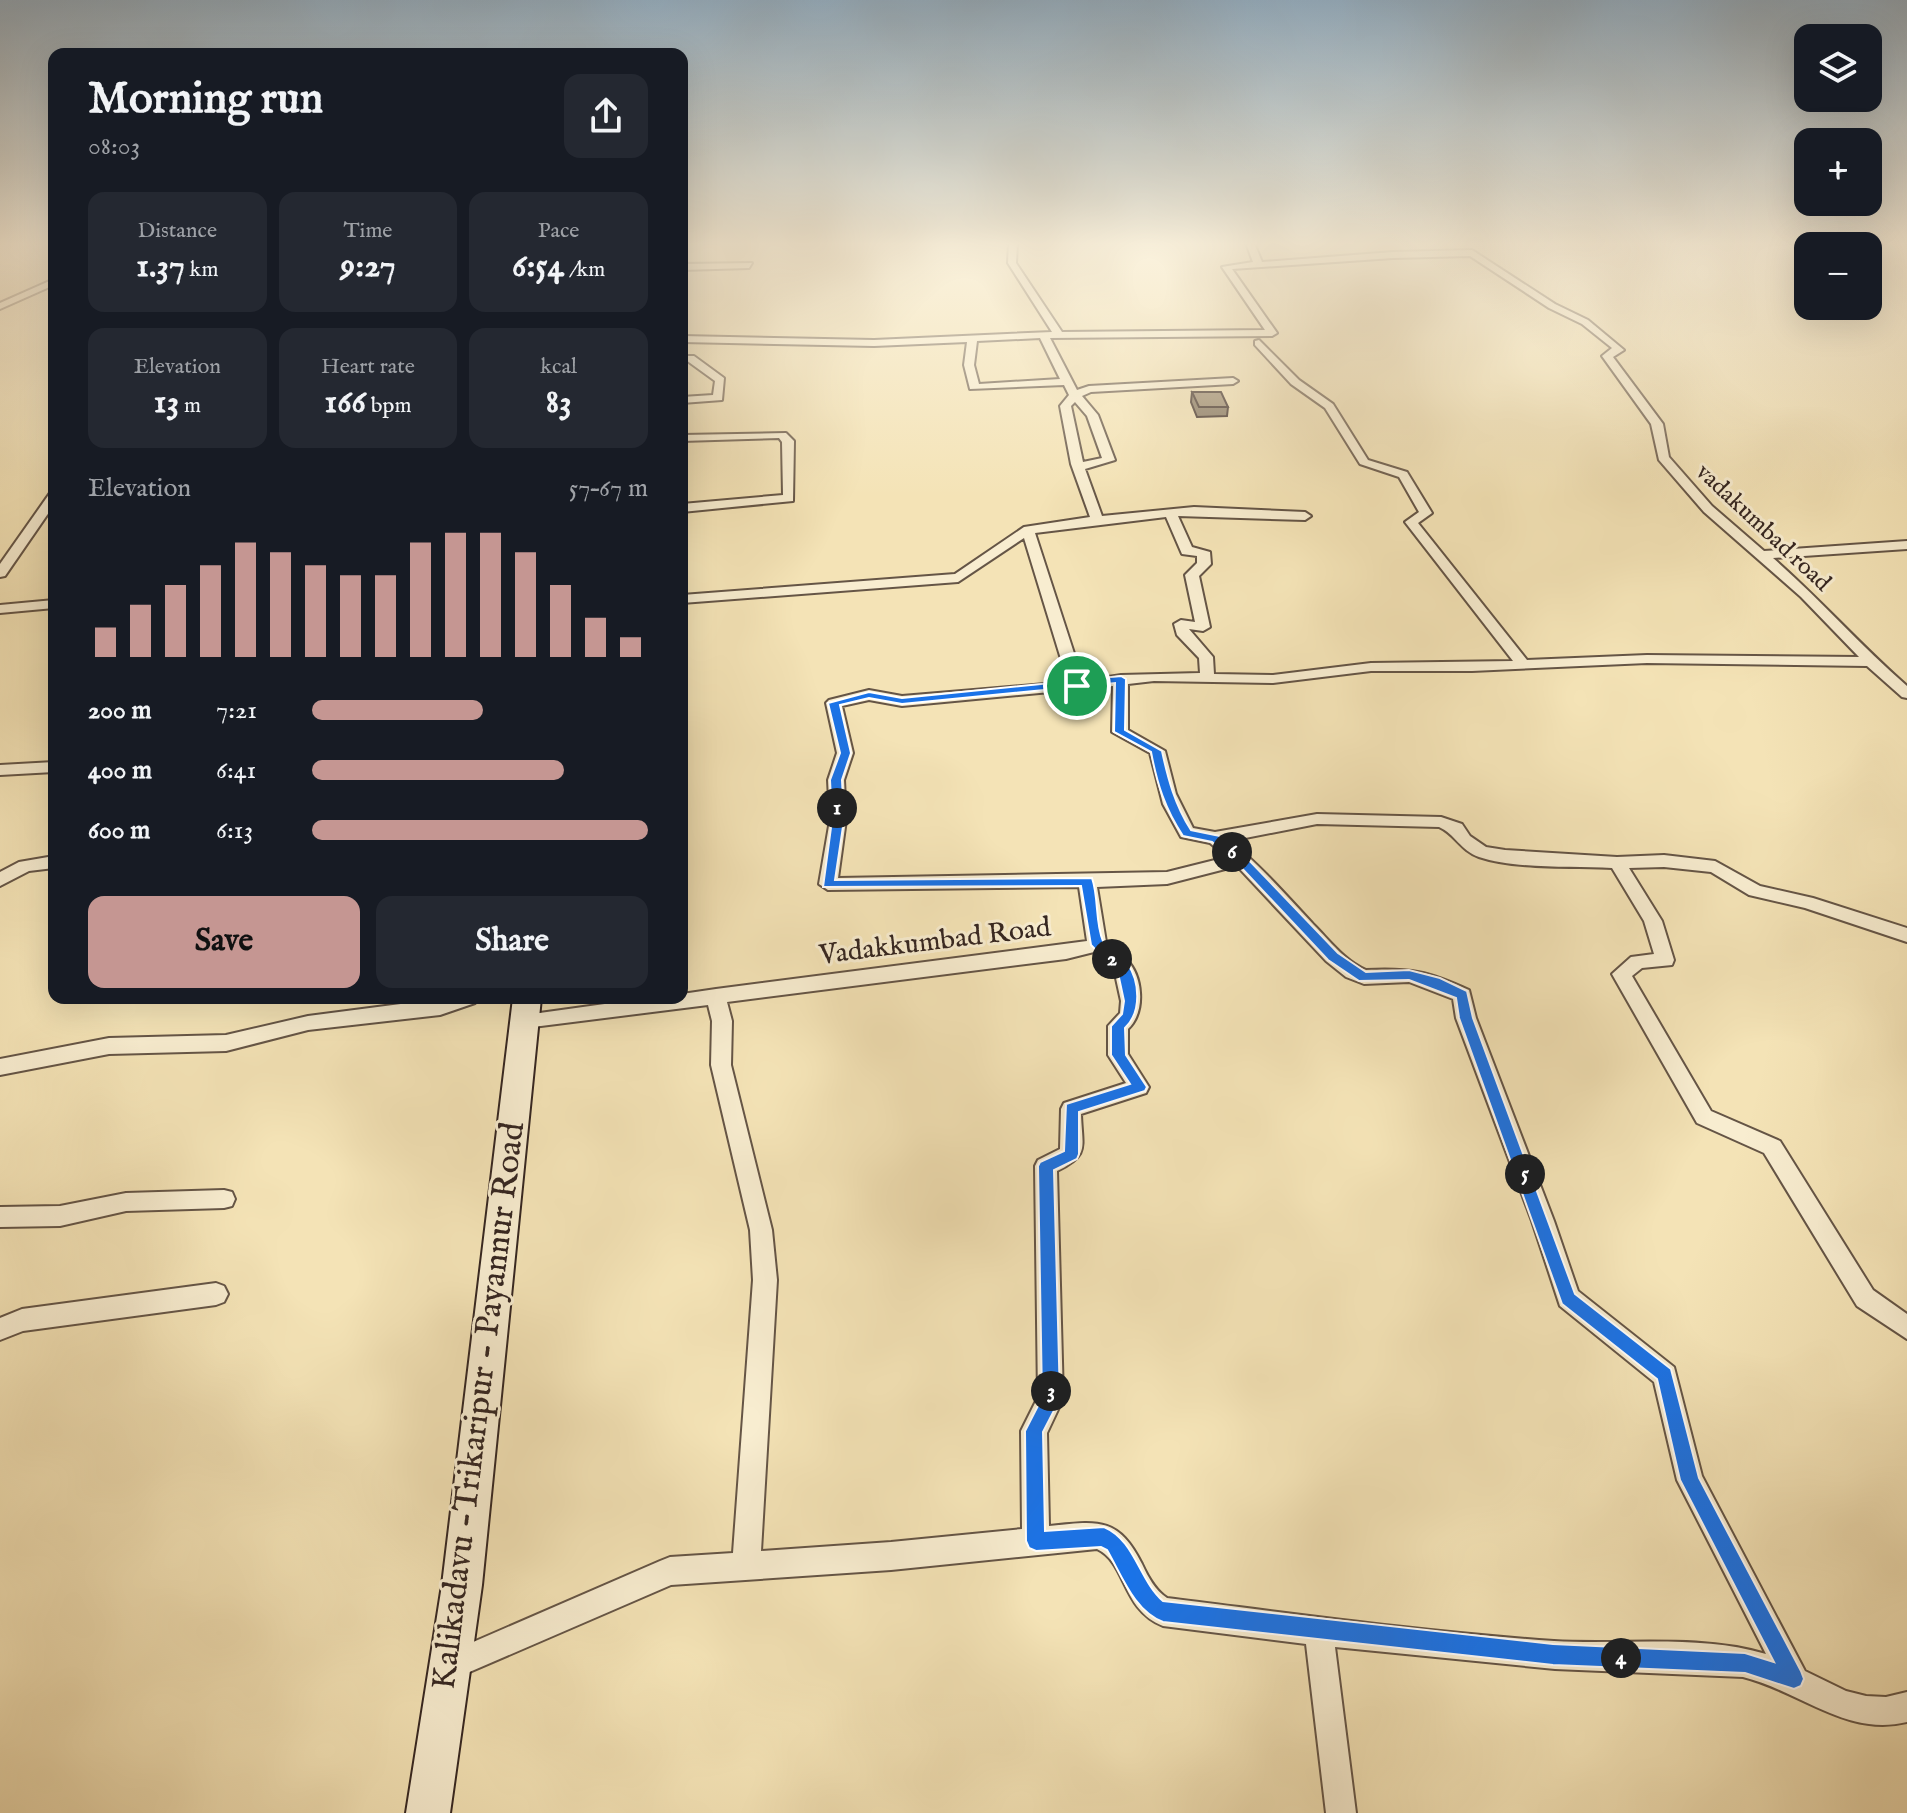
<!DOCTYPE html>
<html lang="en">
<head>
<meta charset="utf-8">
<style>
  :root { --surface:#171b24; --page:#242831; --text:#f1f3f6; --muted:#9ea1a6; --accent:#c59692 }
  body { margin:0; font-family:"IM FELL English",serif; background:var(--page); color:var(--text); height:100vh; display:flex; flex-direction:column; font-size:30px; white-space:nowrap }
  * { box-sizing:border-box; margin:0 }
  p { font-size:26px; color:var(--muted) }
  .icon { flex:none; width:44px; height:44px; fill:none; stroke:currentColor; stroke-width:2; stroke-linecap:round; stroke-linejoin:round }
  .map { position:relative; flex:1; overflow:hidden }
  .drawer { position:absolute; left:48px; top:48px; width:640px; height:956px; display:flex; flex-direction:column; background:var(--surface); border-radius:16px; box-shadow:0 8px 32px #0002 }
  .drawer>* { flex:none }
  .fabs { position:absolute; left:1794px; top:24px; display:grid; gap:16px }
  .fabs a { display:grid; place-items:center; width:88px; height:88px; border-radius:16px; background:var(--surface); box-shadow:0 8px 32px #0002; font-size:40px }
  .pin { position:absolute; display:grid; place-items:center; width:68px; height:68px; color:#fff; margin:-34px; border:4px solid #fff; border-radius:50%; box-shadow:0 2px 8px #0007 }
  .km { position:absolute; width:40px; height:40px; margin:-20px; border-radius:50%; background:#222; color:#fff; font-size:22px; line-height:40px; text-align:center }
  .round { display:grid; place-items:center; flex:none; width:84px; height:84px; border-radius:16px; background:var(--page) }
  .headline { display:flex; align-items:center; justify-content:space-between; height:136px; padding:0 40px }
  h1 { font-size:44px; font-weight:700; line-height:60px }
  .metrics { display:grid; grid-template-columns:repeat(3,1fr); gap:12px; height:136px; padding:8px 40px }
  .metrics div { display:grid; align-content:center; border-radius:16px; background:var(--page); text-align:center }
  .metrics b { font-size:34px; font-weight:700 }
  .metrics small { font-size:22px; font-weight:400 }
  .metrics p { font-size:22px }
  .chart { height:224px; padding:16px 40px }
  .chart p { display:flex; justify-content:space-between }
  .chart svg { width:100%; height:144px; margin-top:8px; stroke:var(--accent); stroke-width:6 }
  .cta { display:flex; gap:16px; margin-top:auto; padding:16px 40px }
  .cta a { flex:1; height:92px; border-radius:16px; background:var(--accent); color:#111; font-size:32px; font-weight:700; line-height:92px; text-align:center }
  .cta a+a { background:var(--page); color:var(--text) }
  ul { padding:0 40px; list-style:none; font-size:26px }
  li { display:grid; grid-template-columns:128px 96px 1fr; align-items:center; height:60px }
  li i { height:20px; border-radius:10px; background:var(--accent) }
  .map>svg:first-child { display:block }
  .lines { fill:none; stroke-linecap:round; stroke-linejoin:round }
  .stream { stroke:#81715c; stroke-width:3 }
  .minor-casing { stroke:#655546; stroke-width:4 }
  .secondary-casing { stroke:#352621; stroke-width:4 }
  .minor { fill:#f8edd0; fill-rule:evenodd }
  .secondary { fill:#f8edd0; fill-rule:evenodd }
  .wall { fill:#83755f; stroke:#352621; stroke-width:2 }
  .building { fill:#98886e; stroke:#352621; stroke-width:2 }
  .route { fill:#1a73e8; stroke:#fff; stroke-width:2; fill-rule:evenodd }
  .labels { text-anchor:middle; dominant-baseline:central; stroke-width:6; stroke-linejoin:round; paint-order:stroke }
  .far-street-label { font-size:24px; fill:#352621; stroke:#f8edd0 }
  .street-label { font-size:28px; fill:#352621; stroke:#f8edd0 }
  .near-street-label { font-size:34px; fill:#352621; stroke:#f8edd0 }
</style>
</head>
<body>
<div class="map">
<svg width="1907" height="1813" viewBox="0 0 1907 1813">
  <rect width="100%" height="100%" fill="#f4e3b6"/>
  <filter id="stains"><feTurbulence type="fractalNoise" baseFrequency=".0025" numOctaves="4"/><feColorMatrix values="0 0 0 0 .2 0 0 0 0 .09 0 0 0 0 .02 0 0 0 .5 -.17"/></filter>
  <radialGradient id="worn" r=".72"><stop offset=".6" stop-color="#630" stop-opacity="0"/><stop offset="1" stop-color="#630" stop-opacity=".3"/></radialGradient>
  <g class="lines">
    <path class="stream" d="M1836 243 1843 246"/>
    <defs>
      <g id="minor">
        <path d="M1009 243H1017L1016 263 1062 332 1265 330 1222 267 1253 262 1246 243H1254L1262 262 1393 252 1472 250 1555 304 1588 320 1624 350 1613 357 1663 424 1669 457 1712 506 1764 551 1907 541V549L1773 558C1820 599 1860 645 1907 686V698L1902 697 1867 666 1647 663 1472 671H1371L1273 683 1154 681 1128 684V730L1165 751 1176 794 1193 828 1215 832 1317 814 1441 817 1462 824 1470 836 1486 847 1505 850 1617 857 1664 855 1715 861 1760 886 1813 898 1907 928V942L1805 908 1749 895 1711 872 1664 867 1629 868 1662 921 1674 960 1672 965 1642 968 1632 976 1711 1111 1780 1141 1873 1290 1907 1314V1339L1857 1306 1764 1153 1697 1123 1612 974 1631 957 1654 954 1644 921 1612 868C1573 866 1514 869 1479 857 1461 851 1455 834 1439 827L1317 824 1230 841C1261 866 1287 896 1314 925 1330 941 1345 961 1366 970 1411 968 1428 971 1469 990L1476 1018 1554 1221 1578 1291 1674 1367 1702 1476 1805 1671 1846 1691 1866 1696 1886 1697 1907 1692V1722C1846 1737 1800 1691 1743 1677L1555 1669 1335 1647 1356 1813H1326L1306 1644 1163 1626C1121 1609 1127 1563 1097 1549L891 1570 671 1585 451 1680 441 1676 437 1666 441 1656 660 1561 670 1557 733 1553 753 1280 750 1230 711 1065 712 1021 708 1005 525 1028 518 1026 515 1021 518 1016 648 998H682V994L716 989 1087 941 1079 887 828 890 819 884 830 820 828 780 837 753 826 703 829 700 869 690 902 696 1068 682 1024 538 958 582 682 603V595L955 574 1024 527 1090 517 1071 464 1060 406 1069 395 1064 385 970 389 964 365 967 342 874 346 682 342V336L874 340 1052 332 1008 263ZM1470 256 1549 308 1582 324 1612 348 1602 356 1651 424 1659 460 1704 512 1801 597 1859 657 1647 655 1527 660 1418 523 1432 513 1407 472 1368 460 1333 404 1299 380 1259 340 1255 341V345L1291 384 1325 408 1360 464 1399 477 1419 512 1405 522 1513 661 1371 663 1273 675 1214 674 1213 657 1189 629 1203 631 1210 627 1199 576 1211 564 1210 552 1192 547 1178 516 1305 520 1311 516 1305 512 1194 507 1102 516 1085 469 1115 460 1098 415 1082 396 1091 392 1233 384 1238 381 1233 378 1089 386 1077 390 1050 338 1272 336 1277 333 1232 269 1393 258ZM1040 338 1060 379 979 384 974 365 977 341ZM1075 402 1087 416 1102 458 1083 462 1071 406ZM1166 517 1182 554 1197 556V563L1185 575 1195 622 1181 620 1174 624 1177 635 1199 658 1200 673 1121 675 1083 681 1035 533ZM1113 686 1112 732 1150 753 1163 804 1181 837 1210 843 1227 857 1167 872 838 878 846 820 844 780 853 753 842 706 869 700 902 706ZM1237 866 1326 961 1346 977 1364 984 1409 982 1453 999 1456 1018 1532 1221 1560 1306 1654 1382 1677 1480 1766 1654C1699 1634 1623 1645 1554 1641 1424 1632 1296 1614 1167 1598 1155 1590 1148 1577 1142 1564 1118 1516 1097 1521 1049 1526L1047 1433 1063 1399 1057 1171C1090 1155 1082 1148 1081 1114L1146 1093 1149 1087 1128 1054V1029C1146 1012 1143 976 1126 959 1120 953 1112 948 1106 942L1097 887 1167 884ZM1094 952 1114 969 1121 1001 1120 1013 1108 1026V1055L1126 1083 1064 1103 1061 1109 1060 1149 1038 1160 1035 1166 1038 1397 1021 1431 1022 1529 891 1542 761 1551 777 1280 772 1230 731 1065 732 1021 727 1002 1066 959Z"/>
        <path d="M752 263 749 268 682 270V264Z"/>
        <path d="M54 279V285L0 309V303Z"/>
        <path d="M686 356H694L724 378 722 400 682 403V397L713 395 715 381 686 360Z"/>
        <path d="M786 433 794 441 793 501 682 512V504L783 495 782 442 779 438 682 441V435Z"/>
        <path d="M54 492V505L5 576 0 577V564L50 493Z"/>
        <path d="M54 600V608L0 613V605Z"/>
        <path d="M54 762V772L0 775V765Z"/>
        <path d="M54 856V868L29 871 0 886V872L19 862Z"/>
        <path d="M447 998H478L475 1003 440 1015 308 1030 226 1051 109 1054 0 1075V1059L109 1038 226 1035 308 1016Z"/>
        <path d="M224 1190 232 1192 235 1199 232 1206 224 1208 126 1211 60 1226 0 1227V1207L60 1206 126 1193Z"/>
        <path d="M216 1283 224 1286 228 1294 224 1302 216 1305 23 1331 0 1340V1318L22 1309Z"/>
      </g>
      <path id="secondary" d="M513 998H541L482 1585 450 1813H406L442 1585Z"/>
    </defs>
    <use href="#minor" class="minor-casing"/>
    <use href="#secondary" class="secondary-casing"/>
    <use href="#minor" class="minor"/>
    <use href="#secondary" class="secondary"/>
  </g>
  <path class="wall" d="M1192 392 1228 407 1227 416 1197 417 1191 402Z"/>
  <path class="building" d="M1192 392H1221L1228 407H1199Z"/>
  <linearGradient id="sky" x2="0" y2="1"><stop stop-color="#93adc0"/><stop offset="0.49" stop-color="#faf2de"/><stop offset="1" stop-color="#faf2de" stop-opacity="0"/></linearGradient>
  <rect width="1907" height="497" fill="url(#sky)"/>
  <path class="route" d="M1121 676 1126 679 1125 730 1162 751C1168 779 1175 805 1191 830L1220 836 1245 856 1338 953 1366 972 1409 970 1440 978 1467 991 1473 1018 1575 1294 1671 1369 1699 1478 1801 1671 1804 1679 1801 1686 1794 1689 1745 1673 1553 1665 1163 1622C1134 1611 1122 1576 1107 1550L1101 1547 1036 1551 1029 1548 1026 1541 1025 1431 1042 1398 1038 1166 1040 1162 1064 1151 1066 1104 1130 1084 1111 1055V1026L1122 1014 1124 1001 1118 973 1091 945 1081 886 823 887 832 820 830 780 840 753 828 703 869 692 902 698ZM1115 683 1114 732 1151 752C1157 784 1165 809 1183 836L1212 842 1236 862 1328 960 1359 981 1409 980 1456 998 1459 1018 1562 1304 1657 1379 1680 1480 1774 1662 1745 1653 1553 1644 1163 1601C1139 1580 1135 1540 1104 1527L1045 1531 1043 1432 1060 1399 1054 1170 1077 1159 1079 1154V1112L1145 1091 1147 1087 1126 1055 1125 1028C1142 1012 1140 981 1127 963 1121 955 1107 950 1103 941 1095 923 1099 898 1092 878L835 880 844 820 842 780 851 753 840 705 869 698 902 704Z"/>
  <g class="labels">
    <g class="far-street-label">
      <text transform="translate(1763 528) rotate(43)">vadakumbad road</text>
    </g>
    <g class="street-label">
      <text transform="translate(935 942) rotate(-7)">Vadakkumbad Road</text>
    </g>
    <g class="near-street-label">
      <text transform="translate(479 1406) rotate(-83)">Kalikadavu -Trikaripur - Payannur Road</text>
    </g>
  </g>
  <rect width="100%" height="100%" filter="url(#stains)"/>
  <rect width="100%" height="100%" fill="url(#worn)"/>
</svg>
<div class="fabs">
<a><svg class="icon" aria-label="layers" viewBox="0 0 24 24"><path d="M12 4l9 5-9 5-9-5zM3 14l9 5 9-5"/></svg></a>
<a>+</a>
<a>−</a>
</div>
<div class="pin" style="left:1077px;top:686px;background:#1e9e55"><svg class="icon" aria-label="arrive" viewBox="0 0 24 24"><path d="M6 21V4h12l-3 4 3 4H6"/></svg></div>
<b class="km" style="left:837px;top:808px">1</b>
<b class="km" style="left:1112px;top:959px">2</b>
<b class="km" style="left:1051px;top:1391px">3</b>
<b class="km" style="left:1621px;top:1658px">4</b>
<b class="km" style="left:1525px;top:1174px">5</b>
<b class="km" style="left:1232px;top:852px">6</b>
<section class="drawer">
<div class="headline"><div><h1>Morning run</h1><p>08:03</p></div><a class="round"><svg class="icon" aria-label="share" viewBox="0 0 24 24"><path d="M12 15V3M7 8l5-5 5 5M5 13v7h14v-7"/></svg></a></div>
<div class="metrics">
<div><p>Distance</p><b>1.37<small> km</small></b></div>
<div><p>Time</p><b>9:27</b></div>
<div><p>Pace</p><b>6:54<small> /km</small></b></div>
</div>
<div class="metrics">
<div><p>Elevation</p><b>13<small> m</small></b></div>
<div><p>Heart rate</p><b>166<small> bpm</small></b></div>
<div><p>kcal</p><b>83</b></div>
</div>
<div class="chart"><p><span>Elevation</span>57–67 m</p>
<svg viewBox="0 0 160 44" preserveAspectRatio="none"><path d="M5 44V35M15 44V28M25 44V22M35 44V16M45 44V9M55 44V12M65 44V16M75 44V19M85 44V19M95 44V9M105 44V6M115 44V6M125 44V12M135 44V22M145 44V32M155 44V38"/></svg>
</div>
<ul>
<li><b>200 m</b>7:21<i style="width:51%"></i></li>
<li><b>400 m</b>6:41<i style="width:75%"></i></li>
<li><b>600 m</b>6:13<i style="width:100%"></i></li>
</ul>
<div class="cta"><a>Save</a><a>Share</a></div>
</section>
</div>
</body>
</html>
